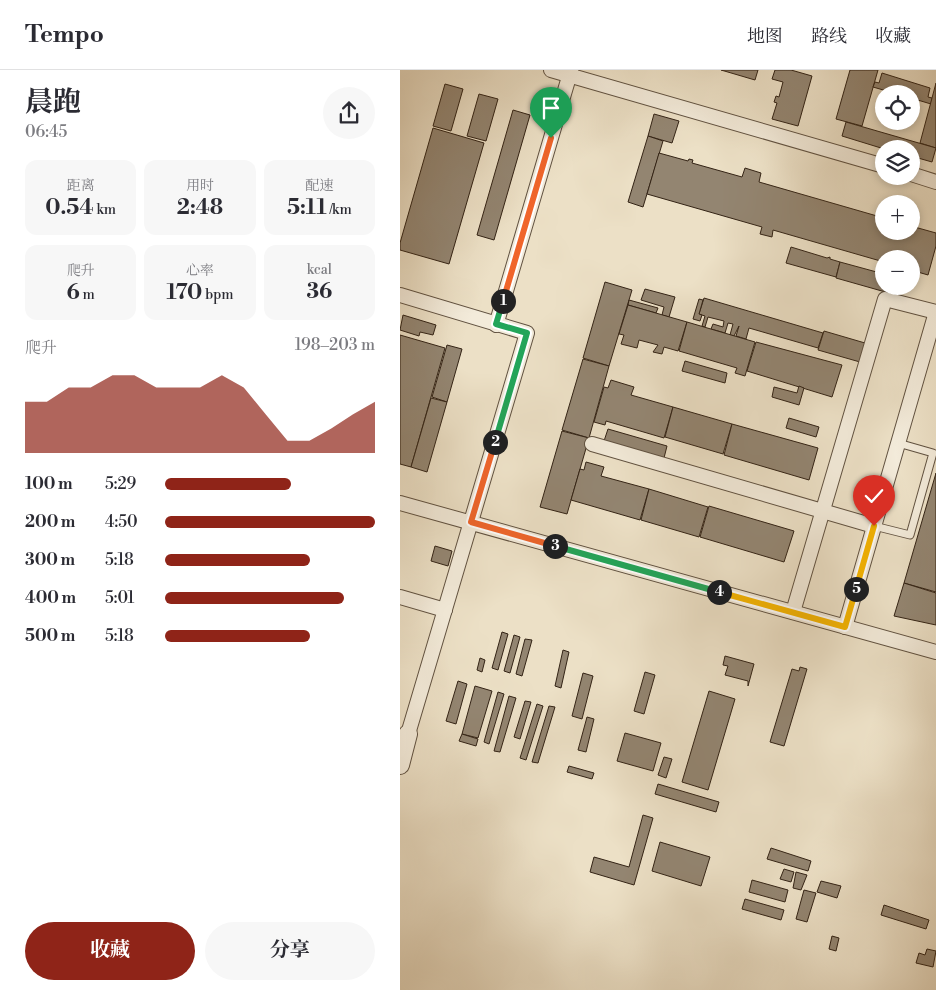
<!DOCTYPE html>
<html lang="zh">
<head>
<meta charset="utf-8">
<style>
  :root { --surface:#fff; --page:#f7f7f7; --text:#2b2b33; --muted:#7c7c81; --line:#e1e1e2; --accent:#8f2418 }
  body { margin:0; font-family:"Libre Bodoni","Noto Serif SC",serif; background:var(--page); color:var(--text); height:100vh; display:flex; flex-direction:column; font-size:19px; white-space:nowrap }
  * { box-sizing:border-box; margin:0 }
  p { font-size:16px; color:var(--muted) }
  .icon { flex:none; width:28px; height:28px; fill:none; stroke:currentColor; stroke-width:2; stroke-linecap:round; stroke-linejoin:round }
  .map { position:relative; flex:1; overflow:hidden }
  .sheet { display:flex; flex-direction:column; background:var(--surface); width:400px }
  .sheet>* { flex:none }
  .fabs { position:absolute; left:475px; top:15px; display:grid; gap:10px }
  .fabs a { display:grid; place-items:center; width:45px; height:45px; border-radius:50%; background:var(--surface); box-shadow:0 2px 8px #0003; font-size:25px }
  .pin { position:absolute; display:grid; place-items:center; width:42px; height:42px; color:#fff; margin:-51px -21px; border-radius:50% 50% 50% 0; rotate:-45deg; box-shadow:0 0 5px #0007 }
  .pin .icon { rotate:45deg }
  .km { position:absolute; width:25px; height:25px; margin:-12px; border-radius:50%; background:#222; color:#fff; font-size:14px; line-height:25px; text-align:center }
  .round { display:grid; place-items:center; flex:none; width:52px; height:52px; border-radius:26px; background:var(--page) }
  .overview { display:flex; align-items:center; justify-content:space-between; height:85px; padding:0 25px }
  h1 { font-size:28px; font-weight:700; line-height:38px }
  .metrics { display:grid; grid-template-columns:repeat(3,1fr); gap:8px; height:85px; padding:5px 25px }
  .metrics div { display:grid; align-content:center; border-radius:12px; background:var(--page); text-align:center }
  .metrics b { font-size:21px; font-weight:700 }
  .metrics small { font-size:14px; font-weight:400 }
  .metrics p { font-size:14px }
  .chart { height:140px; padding:10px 25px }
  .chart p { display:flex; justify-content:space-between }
  .chart svg { width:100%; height:90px; margin-top:5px; fill:var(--accent); opacity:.7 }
  .action { display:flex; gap:10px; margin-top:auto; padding:10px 25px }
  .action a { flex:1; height:58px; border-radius:30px; background:var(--accent); color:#fff; font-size:20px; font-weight:700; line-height:58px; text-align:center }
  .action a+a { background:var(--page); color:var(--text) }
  ul { padding:0 25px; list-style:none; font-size:16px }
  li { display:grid; grid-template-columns:80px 60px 1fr; align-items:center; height:38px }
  li i { height:12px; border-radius:6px; background:var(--accent) }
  header { display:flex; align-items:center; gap:30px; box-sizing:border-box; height:70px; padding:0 25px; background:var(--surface); border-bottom:1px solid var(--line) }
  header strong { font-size:24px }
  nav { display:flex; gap:28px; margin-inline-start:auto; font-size:18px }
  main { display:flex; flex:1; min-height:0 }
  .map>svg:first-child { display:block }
  .building { fill:#938571; stroke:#332315 }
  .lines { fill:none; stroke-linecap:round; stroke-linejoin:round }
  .service-casing { stroke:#615241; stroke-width:9 }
  .minor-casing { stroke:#615241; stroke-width:16 }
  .tertiary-casing { stroke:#615241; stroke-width:20 }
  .service { stroke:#f3ebda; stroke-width:7 }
  .minor { stroke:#f3ebda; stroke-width:14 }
  .tertiary { stroke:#f3ebda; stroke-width:18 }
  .split-1-casing { stroke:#fff; stroke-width:10 }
  .split-2-casing { stroke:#fff; stroke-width:10 }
  .split-3-casing { stroke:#fff; stroke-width:10 }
  .split-4-casing { stroke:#fff; stroke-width:10 }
  .split-5-casing { stroke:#fff; stroke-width:10 }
  .split-6-casing { stroke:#fff; stroke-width:10 }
  .split-1 { stroke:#f0652b; stroke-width:6 }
  .split-2 { stroke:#22a559; stroke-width:6 }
  .split-3 { stroke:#f0652b; stroke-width:6 }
  .split-4 { stroke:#22a559; stroke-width:6 }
  .split-5 { stroke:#f5b400; stroke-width:6 }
  .split-6 { stroke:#f5b400; stroke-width:6 }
</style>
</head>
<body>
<header>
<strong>Tempo</strong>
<nav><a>地图</a><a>路线</a><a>收藏</a></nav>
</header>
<main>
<section class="sheet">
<div class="overview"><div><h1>晨跑</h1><p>06:45</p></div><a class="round"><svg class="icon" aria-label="share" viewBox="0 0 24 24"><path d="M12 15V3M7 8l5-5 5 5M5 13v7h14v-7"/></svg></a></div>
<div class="metrics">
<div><p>距离</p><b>0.54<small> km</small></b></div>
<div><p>用时</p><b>2:48</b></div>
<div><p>配速</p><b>5:11<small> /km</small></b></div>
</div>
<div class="metrics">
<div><p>爬升</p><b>6<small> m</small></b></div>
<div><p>心率</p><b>170<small> bpm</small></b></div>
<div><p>kcal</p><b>36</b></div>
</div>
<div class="chart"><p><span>爬升</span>198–203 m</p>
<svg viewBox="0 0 160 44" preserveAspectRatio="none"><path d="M0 44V19L10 19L20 12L30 12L40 6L50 6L60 12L70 12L80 12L90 6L100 12L110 25L120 38L130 38L140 32L150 25L160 19V44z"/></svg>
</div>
<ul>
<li><b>100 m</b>5:29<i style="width:60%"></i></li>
<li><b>200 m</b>4:50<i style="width:100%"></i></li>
<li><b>300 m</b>5:18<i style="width:69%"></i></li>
<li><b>400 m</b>5:01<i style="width:85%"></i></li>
<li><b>500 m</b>5:18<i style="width:69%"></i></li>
</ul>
<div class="action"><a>收藏</a><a>分享</a></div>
</section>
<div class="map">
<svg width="536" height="920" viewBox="0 0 536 920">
  <rect width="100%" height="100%" fill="#ece0c6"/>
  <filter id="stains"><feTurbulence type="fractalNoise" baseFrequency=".004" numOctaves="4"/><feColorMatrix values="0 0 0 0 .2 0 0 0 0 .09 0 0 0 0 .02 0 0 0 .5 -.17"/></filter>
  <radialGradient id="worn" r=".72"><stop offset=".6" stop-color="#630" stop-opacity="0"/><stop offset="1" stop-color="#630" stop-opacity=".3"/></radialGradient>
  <g class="building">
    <path d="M321 0H358L355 10Z"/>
    <path d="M375 0H391L412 6 398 56 372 49 377 33 374 32 376 26 379 27 383 12 372 9Z"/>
    <path d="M450 0H478L462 56 436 49Z"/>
    <path d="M482 3 530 18 528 27 532 28 531 34 511 28V24H497L473 17 475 12 479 13Z"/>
    <path d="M536 13V78L520 73Z"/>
    <path d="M45 14 63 19 51 61 33 56Z"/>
    <path d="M79 24 98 29 86 71 67 66Z"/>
    <path d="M113 40 130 45 94 170 77 165Z"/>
    <path d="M254 44 279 51 272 73 248 66Z"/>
    <path d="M446 52 536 78 532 92 511 86V79H484V85L479 83 481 78 442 66Z"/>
    <path d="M33 58 84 73 49 194 0 180V173Z"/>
    <path d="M248 66 263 71 243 137 228 132Z"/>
    <path d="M259 83 288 91 289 89 293 90 292 93 342 107 345 98 361 103 359 112 484 148V161H511V156L536 163V176L528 205 511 200V189H484V192L373 160 372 167 360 164 362 157 247 124Z"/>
    <path d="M391 177 427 188 430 187V189L440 192 436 207 386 193Z"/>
    <path d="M440 192 484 204V216H498L496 225 436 208Z"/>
    <path d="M205 212 232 220 209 296 183 288Z"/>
    <path d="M245 219 275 227 269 247 262 245 264 237 241 230Z"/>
    <path d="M304 228 423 263 418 278 349 258 346 269 336 266 339 256 334 266 330 265 333 254 328 253 325 263 311 259 313 254 323 257 324 251 308 247 305 257 302 256 305 246 299 244Z"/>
    <path d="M299 229 303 230 299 244 302 245 300 251 293 249Z"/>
    <path d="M229 230 258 238 256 243 228 235Z"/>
    <path d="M228 235 287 252 278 281 264 277 262 284 253 282 258 275 239 270 237 278 221 274 224 265 219 264Z"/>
    <path d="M3 245 36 255 33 265 20 262 19 266 0 260Z"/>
    <path d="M287 252 355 272 345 306 335 303 337 298 279 281Z"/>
    <path d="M424 261 465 273 460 292 418 280Z"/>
    <path d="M0 265 45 278 11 397 0 394Z"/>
    <path d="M356 272 442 295 432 327 347 301Z"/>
    <path d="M47 275 62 279 47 332 32 327Z"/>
    <path d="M183 289 209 296 189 368 162 360Z"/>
    <path d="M285 291 327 303 325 313 282 301Z"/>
    <path d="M211 310 234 317 231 325 273 337 264 368 206 351 205 355 194 352 204 317 208 318Z"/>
    <path d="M399 316 404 318 399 335 372 327 374 317 397 323Z"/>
    <path d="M31 328 47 332 27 402 11 397Z"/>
    <path d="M273 337 332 354 323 384 265 367Z"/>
    <path d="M389 348 419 357 416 367 386 358Z"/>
    <path d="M332 354 418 378 409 410 324 385Z"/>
    <path d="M208 359 267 376 264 388 204 371Z"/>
    <path d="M162 361 189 368 167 444 140 437Z"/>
    <path d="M186 392 204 397 201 406 249 419 240 450 171 430 180 399 184 400Z"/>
    <path d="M536 403V522L504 513Z"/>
    <path d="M249 419 308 437 299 467 241 450Z"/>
    <path d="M309 436 394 461 384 492 300 467Z"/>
    <path d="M35 476 52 481 48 496 31 491Z"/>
    <path d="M504 513 536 523V555L494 546Z"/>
    <path d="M102 562 108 564 98 600 92 598Z"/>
    <path d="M114 565 120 567 110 603 104 601Z"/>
    <path d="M125 569 132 570 122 606 116 604Z"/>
    <path d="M163 580 169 582 161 618 155 616Z"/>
    <path d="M325 586 354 594 348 616V611L325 605 328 596 323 595Z"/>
    <path d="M80 588 85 590 82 602 77 600Z"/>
    <path d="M400 597 407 599 384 676 370 672 392 599 399 601Z"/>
    <path d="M245 602 255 605 244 644 234 641Z"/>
    <path d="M183 603 193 606 182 649 172 646Z"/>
    <path d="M58 611 67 614 56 654 46 651Z"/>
    <path d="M75 616 92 621 78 668 62 664Z"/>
    <path d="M309 621 335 629 308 720 282 712Z"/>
    <path d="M98 622 104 624 89 674 84 672Z"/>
    <path d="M109 626 116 628 100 682 94 681Z"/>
    <path d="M125 631 131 632 120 669 114 667Z"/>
    <path d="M137 634 143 636 126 690 120 688Z"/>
    <path d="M149 636 155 637 138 693 132 692Z"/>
    <path d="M187 647 194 649 186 682 178 680Z"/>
    <path d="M225 663 261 673 253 701 217 691Z"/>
    <path d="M62 664 78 669 76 676 59 671Z"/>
    <path d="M264 687 272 689 266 708 258 705Z"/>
    <path d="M169 696 194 703 192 709 167 702Z"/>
    <path d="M258 714 319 732 316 742 255 724Z"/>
    <path d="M243 745 253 748 234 815 190 802 194 787 229 797Z"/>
    <path d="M260 772 310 787 301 816 252 801Z"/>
    <path d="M371 778 411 791 408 801 367 789Z"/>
    <path d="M384 799 394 802 391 812 380 809Z"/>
    <path d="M396 802 407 805 401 820 393 818Z"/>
    <path d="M352 810 388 820 385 832 349 822Z"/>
    <path d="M421 811 441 816 437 828 417 822Z"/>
    <path d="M404 820 416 823 407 852 396 849Z"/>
    <path d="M345 829 384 840 381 850 342 839Z"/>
    <path d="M484 835 529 850 526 859 481 845Z"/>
    <path d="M432 866 439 868 436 881 429 879Z"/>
    <path d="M527 879 536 881 533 897 516 893 519 883 525 885Z"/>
  </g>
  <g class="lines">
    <defs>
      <path id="service" d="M474 456 510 465 533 383 498 373"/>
      <g id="minor">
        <path d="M151 0 484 96"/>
        <path d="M511 104 536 112"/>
        <path d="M0 225 127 263 8 664"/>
        <path d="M96 255 171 0"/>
        <path d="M192 374 474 456"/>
        <path d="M0 433 536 582"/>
        <path d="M0 527 45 540"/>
        <path d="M393 542 485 229 536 242 445 557"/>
      </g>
      <path id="tertiary" d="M0 695 8 664"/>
    </defs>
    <use href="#service" class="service-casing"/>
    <use href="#minor" class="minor-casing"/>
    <use href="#tertiary" class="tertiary-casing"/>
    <use href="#service" class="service"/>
    <use href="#minor" class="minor"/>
    <use href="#tertiary" class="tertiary"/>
  </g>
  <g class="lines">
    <defs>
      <path id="split-1" d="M103 231 151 68"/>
      <path id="split-2" d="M95 372 127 263 96 254 103 231"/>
      <path id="split-3" d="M95 372 71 452 155 476"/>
      <path id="split-4" d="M155 476 319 522"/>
      <path id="split-5" d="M319 522 445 557 456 519"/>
      <path id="split-6" d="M456 519 474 456"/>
    </defs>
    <use href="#split-1" class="split-1-casing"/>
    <use href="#split-2" class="split-2-casing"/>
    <use href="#split-3" class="split-3-casing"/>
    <use href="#split-4" class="split-4-casing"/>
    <use href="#split-5" class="split-5-casing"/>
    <use href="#split-6" class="split-6-casing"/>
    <use href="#split-1" class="split-1"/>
    <use href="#split-2" class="split-2"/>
    <use href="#split-3" class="split-3"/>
    <use href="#split-4" class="split-4"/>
    <use href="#split-5" class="split-5"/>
    <use href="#split-6" class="split-6"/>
  </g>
  <rect width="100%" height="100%" filter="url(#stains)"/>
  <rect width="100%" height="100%" fill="url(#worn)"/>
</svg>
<div class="fabs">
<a><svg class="icon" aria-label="locate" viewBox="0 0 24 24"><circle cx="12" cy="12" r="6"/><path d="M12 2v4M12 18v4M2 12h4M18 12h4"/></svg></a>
<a><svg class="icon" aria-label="layers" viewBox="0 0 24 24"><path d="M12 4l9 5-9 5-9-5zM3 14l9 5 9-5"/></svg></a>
<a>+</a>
<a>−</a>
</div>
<div class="pin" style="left:151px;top:68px;background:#1e9e55"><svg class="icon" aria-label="arrive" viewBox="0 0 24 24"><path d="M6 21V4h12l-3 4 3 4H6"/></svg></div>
<div class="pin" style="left:474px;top:456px;background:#d93025"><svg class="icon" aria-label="check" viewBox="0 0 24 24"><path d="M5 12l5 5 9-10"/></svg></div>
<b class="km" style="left:103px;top:231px">1</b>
<b class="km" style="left:95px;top:372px">2</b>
<b class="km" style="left:155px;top:476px">3</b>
<b class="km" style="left:319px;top:522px">4</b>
<b class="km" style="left:456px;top:519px">5</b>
</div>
</main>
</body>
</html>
